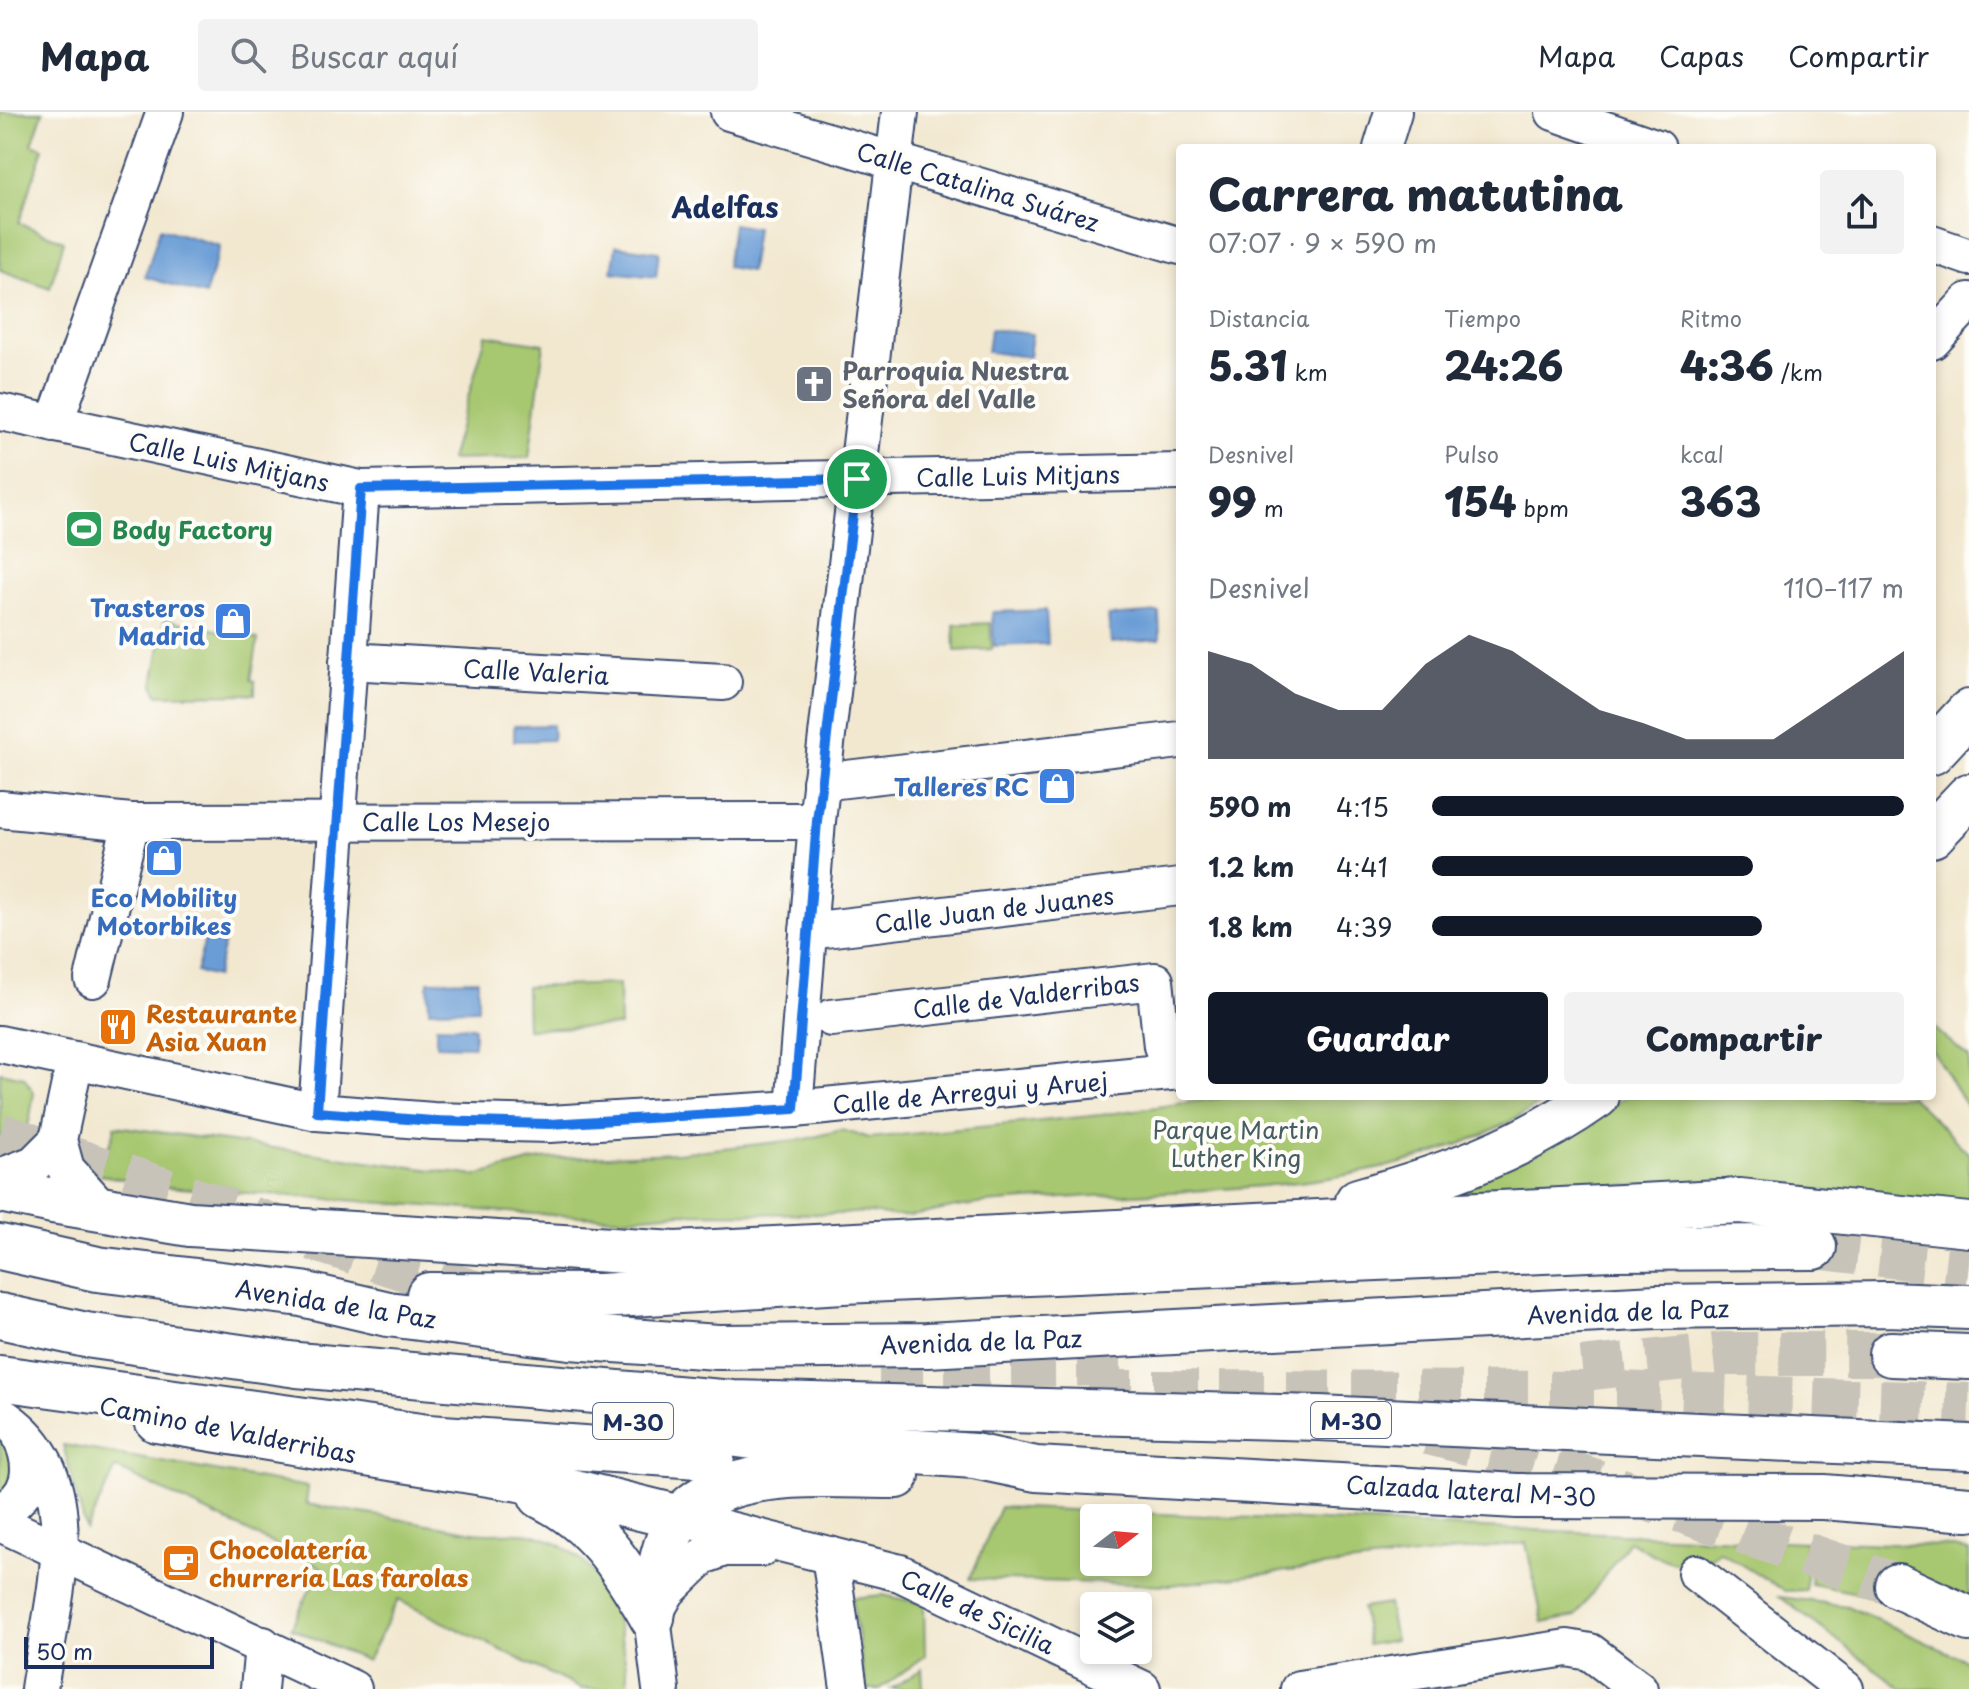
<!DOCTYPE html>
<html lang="es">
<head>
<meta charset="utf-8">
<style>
  :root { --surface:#fff; --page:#f2f2f3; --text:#1f2937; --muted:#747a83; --line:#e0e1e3; --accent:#111827 }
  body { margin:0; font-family:"Playpen Sans",sans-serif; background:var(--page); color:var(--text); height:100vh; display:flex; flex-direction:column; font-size:30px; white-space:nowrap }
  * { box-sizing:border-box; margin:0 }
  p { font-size:26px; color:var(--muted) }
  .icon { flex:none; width:44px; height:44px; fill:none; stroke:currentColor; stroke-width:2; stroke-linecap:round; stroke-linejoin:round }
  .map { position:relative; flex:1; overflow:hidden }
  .side { position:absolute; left:1176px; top:32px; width:760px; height:956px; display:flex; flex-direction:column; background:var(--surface); border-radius:8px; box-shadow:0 4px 12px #0003 }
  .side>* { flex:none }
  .needle { width:52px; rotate:74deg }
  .controls { position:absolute; left:1080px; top:1392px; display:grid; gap:16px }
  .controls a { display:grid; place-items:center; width:72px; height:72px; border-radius:8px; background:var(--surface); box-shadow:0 4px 12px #0003; font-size:40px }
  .scale { position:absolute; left:24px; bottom:20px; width:190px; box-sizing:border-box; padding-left:8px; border:4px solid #1b2f5e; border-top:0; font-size:22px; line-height:28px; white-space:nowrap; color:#1b2f5e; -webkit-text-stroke:6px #fdfcf7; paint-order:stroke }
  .pin { position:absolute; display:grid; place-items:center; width:68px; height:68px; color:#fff; margin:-34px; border:4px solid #fff; border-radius:50%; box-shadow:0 2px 8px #0007 }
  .round { display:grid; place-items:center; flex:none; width:84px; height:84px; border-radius:8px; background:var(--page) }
  .summary { display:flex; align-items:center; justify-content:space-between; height:136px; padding:0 32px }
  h1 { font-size:44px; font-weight:800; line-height:60px }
  .stats { display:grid; grid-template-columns:repeat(3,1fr); gap:12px; height:136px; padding:8px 32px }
  .stats div { display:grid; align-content:center }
  .stats b { font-size:40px; font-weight:800 }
  .stats small { font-size:22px; font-weight:400 }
  .stats p { font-size:22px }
  .chart { height:224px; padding:16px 32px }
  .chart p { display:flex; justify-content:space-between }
  .chart svg { width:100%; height:144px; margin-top:8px; fill:var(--accent); opacity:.7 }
  .button { display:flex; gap:16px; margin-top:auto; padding:16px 32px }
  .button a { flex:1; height:92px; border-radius:8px; background:var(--accent); color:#fff; font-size:32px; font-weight:800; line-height:92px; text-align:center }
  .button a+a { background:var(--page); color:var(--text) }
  ul { padding:0 32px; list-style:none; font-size:26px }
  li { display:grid; grid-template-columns:128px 96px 1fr; align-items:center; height:60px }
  li i { height:20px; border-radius:10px; background:var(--accent) }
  header { display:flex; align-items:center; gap:48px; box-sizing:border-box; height:112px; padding:0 40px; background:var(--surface); border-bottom:2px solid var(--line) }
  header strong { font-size:38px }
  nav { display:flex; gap:44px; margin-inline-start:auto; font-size:28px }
  .search { width:560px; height:72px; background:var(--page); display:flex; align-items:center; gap:20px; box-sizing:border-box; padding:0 28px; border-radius:8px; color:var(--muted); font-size:30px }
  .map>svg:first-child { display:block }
  .green { fill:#a7c770; stroke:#617b67; stroke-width:2; fill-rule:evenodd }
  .water { fill:#6a9dd6; stroke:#42669a; stroke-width:2 }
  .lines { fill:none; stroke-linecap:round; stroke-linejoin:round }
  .highway-tunnel { stroke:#c7c3b9; stroke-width:44; stroke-dasharray:44 22; stroke-linecap:butt }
  .minor-casing { stroke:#3b4b6f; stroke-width:40 }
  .major-casing { stroke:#3b4b6f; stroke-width:48 }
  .highway-casing { stroke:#3b4b6f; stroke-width:48 }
  .minor { stroke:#fff; stroke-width:36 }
  .major { stroke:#fff; stroke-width:44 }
  .highway { stroke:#fff; stroke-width:44 }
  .route-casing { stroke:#fff; stroke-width:16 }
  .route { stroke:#1a73e8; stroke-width:10 }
  .labels { text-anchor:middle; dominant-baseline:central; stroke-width:8; stroke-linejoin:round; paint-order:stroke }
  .shield { fill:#fdfcf7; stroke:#5f6c8c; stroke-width:2 }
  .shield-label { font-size:22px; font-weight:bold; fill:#1b2f5e }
  .street-label { font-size:24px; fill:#1b2f5e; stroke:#fdfcf7 }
  .worship-label { font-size:24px; font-weight:bold; fill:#5b616d; stroke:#fdfcf7; text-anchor:start }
  .leisure-label { font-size:24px; font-weight:bold; fill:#27864d; stroke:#fdfcf7; text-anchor:start }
  .shop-label { font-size:24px; font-weight:bold; fill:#366cbe; stroke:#fdfcf7; text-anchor:end }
  .food-label { font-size:24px; font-weight:bold; fill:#c56008; stroke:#fdfcf7; text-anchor:start }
  .park-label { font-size:24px; fill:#455d63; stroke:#fdfcf7 }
  .quarter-label { font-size:28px; font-weight:bold; fill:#1b2f5e; stroke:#fdfcf7 }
</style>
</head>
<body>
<header>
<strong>Mapa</strong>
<div class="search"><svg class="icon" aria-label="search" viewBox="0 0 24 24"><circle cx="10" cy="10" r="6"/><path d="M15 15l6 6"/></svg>Buscar aquí</div>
<nav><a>Mapa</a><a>Capas</a><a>Compartir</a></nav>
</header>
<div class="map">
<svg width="1969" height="1577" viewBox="0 0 1969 1577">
  <rect width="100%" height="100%" fill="#fdfcf7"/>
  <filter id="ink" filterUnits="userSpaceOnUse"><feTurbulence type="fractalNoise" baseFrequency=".0125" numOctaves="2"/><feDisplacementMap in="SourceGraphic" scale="16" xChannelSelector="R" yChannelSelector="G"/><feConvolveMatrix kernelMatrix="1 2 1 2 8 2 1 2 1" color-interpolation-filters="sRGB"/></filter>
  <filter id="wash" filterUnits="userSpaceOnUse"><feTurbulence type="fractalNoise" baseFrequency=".006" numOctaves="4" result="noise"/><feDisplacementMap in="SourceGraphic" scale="32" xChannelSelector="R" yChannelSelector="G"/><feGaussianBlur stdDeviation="1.8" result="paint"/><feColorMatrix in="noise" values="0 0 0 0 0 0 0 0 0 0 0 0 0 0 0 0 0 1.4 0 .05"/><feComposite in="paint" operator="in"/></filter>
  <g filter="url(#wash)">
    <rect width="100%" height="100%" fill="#f2e8d0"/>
    <g class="green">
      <path d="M0 0H43L32 32 43 36 19 111 64 129 50 176 0 158Z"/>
      <path d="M486 223 544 232 529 346 450 348Z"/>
      <path d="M165 507 258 527 251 568 255 569V582L158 583 153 572Z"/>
      <path d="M990 511 992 537 955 539 954 513Z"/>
      <path d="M619 872 620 914 527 917 526 875Z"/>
      <path d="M1932 914 1969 946V999L1932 938Z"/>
      <path d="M0 960 24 965 34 981C29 1006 30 1040 0 1044Z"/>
      <path d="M1234 984H1552C1412 1080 1240 1075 1079 1085 1041 1088 1001 1088 964 1094 946 1096 928 1102 910 1104 887 1106 868 1097 844 1102L678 1101 622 1106 535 1102 166 1075 95 1062C100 1043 113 1034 115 1014L476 1064 541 1047 677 1041 806 1027 841 1018 870 1026 1101 1003Z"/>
      <path d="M1627 984H1911L1969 1042V1096L1737 1069 1430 1082 1582 1015Z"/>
      <path d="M0 1322 20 1350 0 1388Z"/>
      <path d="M63 1333 308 1375 306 1392C362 1401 418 1410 474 1420 494 1423 517 1418 535 1423 609 1444 621 1510 629 1577H581L398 1488 367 1549 291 1516 321 1455 116 1356 86 1418Z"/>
      <path d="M1000 1395 1806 1430V1478L1784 1479 1719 1439C1689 1466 1659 1446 1629 1429L1576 1504 1543 1511 1526 1431 1170 1473 970 1467ZM1094 1406H1138V1450H1094Z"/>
      <path d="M1808 1429 1943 1434 1969 1439V1488L1888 1487 1811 1472Z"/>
      <path d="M883 1483 924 1492 925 1544 880 1577H866L852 1486Z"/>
      <path d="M1780 1485 1847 1494 1969 1550V1577H1902Z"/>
      <path d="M1388 1492 1395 1528 1368 1533 1362 1496Z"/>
      <path d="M922 1557 923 1577H891Z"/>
    </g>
    <g class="water">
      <path d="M733 112 756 116 750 159 727 155Z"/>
      <path d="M160 116 220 134 205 183 145 165Z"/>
      <path d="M616 134 659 140 656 165 612 160Z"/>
      <path d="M990 217 1032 222 1029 245 987 240Z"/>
      <path d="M1046 498 1048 532 994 534 992 500Z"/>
      <path d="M1159 500 1160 527 1111 531 1108 504Z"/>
      <path d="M552 613 553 628 514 629V614Z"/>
      <path d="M205 827 224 832 216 865 196 860Z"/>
      <path d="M478 868V897L429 898 428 869Z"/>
      <path d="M436 914 474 915V934L436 933Z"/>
    </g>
  </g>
  <g filter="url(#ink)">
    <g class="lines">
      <g class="highway-tunnel">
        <path d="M0 1023 477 1181"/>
        <path d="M1814 1135 1969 1153"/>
        <path d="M879 1254 1130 1252"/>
        <path d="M1582 1257 1724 1242H1891"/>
        <path d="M1088 1280 1618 1281 1969 1293"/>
        <path d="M1428 1321 1529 1346 1898 1474"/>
      </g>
      <defs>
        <g id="minor">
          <path d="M729 0 1180 134"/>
          <path d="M1554 0 1657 36"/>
          <path d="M1382 36 1393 0"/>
          <path d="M1932 132 1969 145"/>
          <path d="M1932 229 1969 189"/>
          <path d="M0 300 361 377 1180 360"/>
          <path d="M54 312 165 0"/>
          <path d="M348 549 723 570"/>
          <path d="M821 670 1180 628"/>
          <path d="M0 697 131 710 817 709"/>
          <path d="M808 819 1180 775"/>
          <path d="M93 867 131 710"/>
          <path d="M831 906 1155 869 1162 934"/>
          <path d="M0 932 317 1000 433 1009 550 1012 794 997 1180 959"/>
          <path d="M75 948 58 1028 66 1057 105 1100"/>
          <path d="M794 997 817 709 900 0"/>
          <path d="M317 1000 361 377"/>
          <path d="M0 1065 34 1052 58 1028"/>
          <path d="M0 1303C94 1361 52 1488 39 1577"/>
          <path d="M0 1400C32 1383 35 1356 21 1325"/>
          <path d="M681 1406 900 1461 1142 1577"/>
          <path d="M0 1411 353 1577"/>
          <path d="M830 1443 849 1577"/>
          <path d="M1696 1461 1845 1577"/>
          <path d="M259 1577 263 1533"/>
          <path d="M661 1577 652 1505 667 1479 703 1444 724 1436H762"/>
          <path d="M1299 1577 1567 1536 1590 1540 1639 1577"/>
        </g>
        <g id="major">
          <path d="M1932 640 1969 600"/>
          <path d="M0 1078 53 1089"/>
          <path d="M157 1308 526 1368 681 1406"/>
          <path d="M541 1384C596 1411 622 1453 652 1505"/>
        </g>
        <g id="highway">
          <path d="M1932 723 1969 684"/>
          <path d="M53 1089 190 1112 675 1142 1740 1089 1969 1113"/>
          <path d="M1358 1089C1446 1064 1521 1038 1597 984"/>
          <path d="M0 1135 97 1157 302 1182 388 1202 570 1225 718 1235 927 1233 1657 1195 1887 1192 1969 1195"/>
          <path d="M429 1183 600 1184 843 1169 1611 1136 1814 1135"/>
          <path d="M0 1204 86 1223 297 1253 733 1291 1319 1306 1969 1335"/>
          <path d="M1891 1242 1969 1245"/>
          <path d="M0 1266 428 1325 712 1345"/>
          <path d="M661 1313 816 1333 974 1344 1036 1357 1517 1384 1824 1385 1969 1397"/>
          <path d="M1898 1474 1969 1507"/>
          <path d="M652 1505C657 1478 659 1447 671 1421 706 1348 830 1365 897 1364"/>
        </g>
      </defs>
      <use href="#minor" class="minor-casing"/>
      <use href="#major" class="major-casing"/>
      <use href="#highway" class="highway-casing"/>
      <use href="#minor" class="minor"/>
      <use href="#major" class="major"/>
      <use href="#highway" class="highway"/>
    </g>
  </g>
  <g class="lines" filter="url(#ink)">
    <defs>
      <path id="route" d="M857 367 817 709 794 997 550 1012 433 1009 317 1000 361 377Z"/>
    </defs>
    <use href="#route" class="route-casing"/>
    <use href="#route" class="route"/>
  </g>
  <defs>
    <symbol id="church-square" viewBox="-11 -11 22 22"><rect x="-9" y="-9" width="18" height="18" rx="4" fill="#6b7280" stroke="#fdfcf7"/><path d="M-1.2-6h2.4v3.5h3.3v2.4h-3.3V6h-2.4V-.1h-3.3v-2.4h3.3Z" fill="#fff"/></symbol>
    <symbol id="stadium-square" viewBox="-11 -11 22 22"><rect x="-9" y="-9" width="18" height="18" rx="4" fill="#2e9e5b" stroke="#fdfcf7"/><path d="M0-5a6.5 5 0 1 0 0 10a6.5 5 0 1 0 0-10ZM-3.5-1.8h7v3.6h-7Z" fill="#fff"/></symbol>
    <symbol id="shop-square" viewBox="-11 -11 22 22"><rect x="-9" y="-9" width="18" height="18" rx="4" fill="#3f7fe0" stroke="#fdfcf7"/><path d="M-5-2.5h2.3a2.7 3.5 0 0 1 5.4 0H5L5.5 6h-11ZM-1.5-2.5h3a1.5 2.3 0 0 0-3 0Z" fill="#fff"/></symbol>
    <symbol id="restaurant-square" viewBox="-11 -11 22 22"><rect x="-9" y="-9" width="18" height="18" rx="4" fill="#e8710a" stroke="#fdfcf7"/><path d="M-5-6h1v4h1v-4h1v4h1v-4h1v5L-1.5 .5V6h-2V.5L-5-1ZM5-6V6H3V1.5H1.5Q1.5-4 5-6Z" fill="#fff"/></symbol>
    <symbol id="cafe-square" viewBox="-11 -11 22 22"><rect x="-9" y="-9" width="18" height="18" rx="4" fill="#e8710a" stroke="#fdfcf7"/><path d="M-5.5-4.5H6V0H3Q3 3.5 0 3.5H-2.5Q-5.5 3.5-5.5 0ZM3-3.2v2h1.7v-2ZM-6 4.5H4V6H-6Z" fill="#fff"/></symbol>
  </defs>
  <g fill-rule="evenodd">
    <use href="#church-square" x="792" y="250" width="44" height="44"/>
    <use href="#stadium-square" x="62" y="395" width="44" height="44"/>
    <use href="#shop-square" x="211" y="487" width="44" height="44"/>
    <use href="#shop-square" x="1035" y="652" width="44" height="44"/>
    <use href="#shop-square" x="142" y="724" width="44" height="44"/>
    <use href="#restaurant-square" x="96" y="893" width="44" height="44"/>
    <use href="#cafe-square" x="159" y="1429" width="44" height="44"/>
  </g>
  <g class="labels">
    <g class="shield">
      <rect x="1311" y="1290" width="80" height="36" rx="6"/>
      <rect x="593" y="1291" width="80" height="36" rx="6"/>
    </g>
    <g class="shield-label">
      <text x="1351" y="1308">M-30</text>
      <text x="633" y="1309">M-30</text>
    </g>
    <g class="street-label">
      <text transform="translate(978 74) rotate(17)">Calle Catalina Suárez</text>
      <text transform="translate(229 349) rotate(12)">Calle Luis Mitjans</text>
      <text transform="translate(1018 363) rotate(-1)">Calle Luis Mitjans</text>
      <text transform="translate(536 559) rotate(3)">Calle Valeria</text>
      <text x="456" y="709">Calle Los Mesejo</text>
      <text transform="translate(994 797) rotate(-7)">Calle Juan de Juanes</text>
      <text transform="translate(1026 883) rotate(-7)">Calle de Valderribas</text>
      <text transform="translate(970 980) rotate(-5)">Calle de Arregui y Aruej</text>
      <text transform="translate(336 1191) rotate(9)">Avenida de la Paz</text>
      <text transform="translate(1628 1199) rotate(-2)">Avenida de la Paz</text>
      <text transform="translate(981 1229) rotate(-2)">Avenida de la Paz</text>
      <text transform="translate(228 1317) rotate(11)">Camino de Valderribas</text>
      <text transform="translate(1471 1378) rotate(3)">Calzada lateral M-30</text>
      <text transform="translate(978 1499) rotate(25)">Calle de Sicilia</text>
    </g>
    <g class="worship-label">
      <text x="842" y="258">Parroquia Nuestra<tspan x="842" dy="28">Señora del Valle</tspan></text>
    </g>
    <g class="leisure-label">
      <text x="112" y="417">Body Factory</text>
    </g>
    <g class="shop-label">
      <text x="205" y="495">Trasteros<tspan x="205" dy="28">Madrid</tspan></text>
      <text x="1029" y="674">Talleres RC</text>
      <text x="164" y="785" text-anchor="middle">Eco Mobility<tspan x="164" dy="28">Motorbikes</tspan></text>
    </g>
    <g class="food-label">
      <text x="146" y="901">Restaurante<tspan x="146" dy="28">Asia Xuan</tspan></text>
      <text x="209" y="1437">Chocolatería<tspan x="209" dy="28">churrería Las farolas</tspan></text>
    </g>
    <g class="park-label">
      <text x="1236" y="1017">Parque Martin<tspan x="1236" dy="28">Luther King</tspan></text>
    </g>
    <g class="quarter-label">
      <text x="725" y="94">Adelfas</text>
    </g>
  </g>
</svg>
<div class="controls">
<a><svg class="needle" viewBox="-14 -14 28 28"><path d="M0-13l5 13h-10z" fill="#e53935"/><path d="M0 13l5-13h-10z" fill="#747a83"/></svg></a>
<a><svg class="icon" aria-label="layers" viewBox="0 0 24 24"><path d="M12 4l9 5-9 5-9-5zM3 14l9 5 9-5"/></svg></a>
</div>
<div class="scale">50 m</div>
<div class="pin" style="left:857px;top:367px;background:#1e9e55"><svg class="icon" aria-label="arrive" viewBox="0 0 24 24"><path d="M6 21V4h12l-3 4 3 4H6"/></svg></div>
<section class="side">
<div class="summary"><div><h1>Carrera matutina</h1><p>07:07 · 9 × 590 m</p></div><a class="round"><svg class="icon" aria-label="share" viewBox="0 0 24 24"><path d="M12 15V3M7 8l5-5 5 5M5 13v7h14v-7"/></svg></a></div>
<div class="stats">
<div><p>Distancia</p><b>5.31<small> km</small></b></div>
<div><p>Tiempo</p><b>24:26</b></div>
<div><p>Ritmo</p><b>4:36<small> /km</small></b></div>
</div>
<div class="stats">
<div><p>Desnivel</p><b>99<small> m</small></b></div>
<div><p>Pulso</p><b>154<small> bpm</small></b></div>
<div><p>kcal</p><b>363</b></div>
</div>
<div class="chart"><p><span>Desnivel</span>110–117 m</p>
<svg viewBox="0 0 160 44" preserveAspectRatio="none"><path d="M0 44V11L10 15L20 24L30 29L40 29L50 15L60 6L70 11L80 20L90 29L100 33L110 38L120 38L130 38L140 29L150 20L160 11V44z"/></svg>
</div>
<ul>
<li><b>590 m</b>4:15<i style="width:100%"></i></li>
<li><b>1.2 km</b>4:41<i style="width:68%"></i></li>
<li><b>1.8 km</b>4:39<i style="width:70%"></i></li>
</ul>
<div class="button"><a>Guardar</a><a>Compartir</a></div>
</section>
</div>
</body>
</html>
